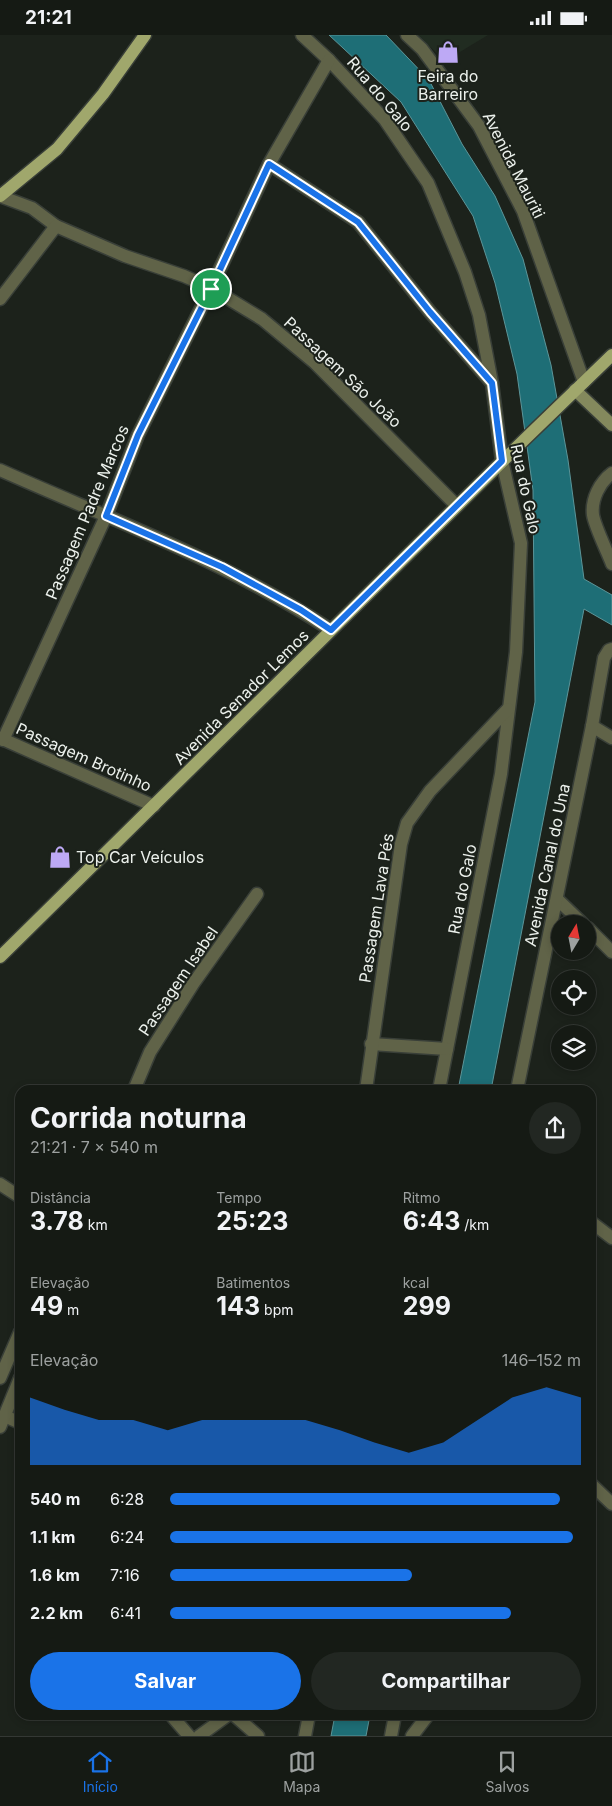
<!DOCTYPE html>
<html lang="pt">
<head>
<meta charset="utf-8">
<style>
  :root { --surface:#151a14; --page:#222722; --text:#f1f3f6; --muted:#9da1a0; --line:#343834; --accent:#1a73e8 }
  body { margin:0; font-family:Inter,sans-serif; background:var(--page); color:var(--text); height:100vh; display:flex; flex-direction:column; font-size:19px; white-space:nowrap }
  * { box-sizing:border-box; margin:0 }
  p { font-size:16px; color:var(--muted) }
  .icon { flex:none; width:28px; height:28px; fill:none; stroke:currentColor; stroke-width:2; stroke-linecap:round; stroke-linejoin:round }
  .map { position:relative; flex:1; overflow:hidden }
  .sheet { position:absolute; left:15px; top:1050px; width:581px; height:635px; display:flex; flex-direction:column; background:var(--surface); border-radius:15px; box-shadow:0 2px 8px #0003,0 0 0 1px var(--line) }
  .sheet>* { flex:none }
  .needle { width:32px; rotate:10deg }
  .tools { position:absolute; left:551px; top:880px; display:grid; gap:10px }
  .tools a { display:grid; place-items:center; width:45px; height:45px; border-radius:50%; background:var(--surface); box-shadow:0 2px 8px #0003,0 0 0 1px var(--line); font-size:25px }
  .pin { position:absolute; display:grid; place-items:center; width:42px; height:42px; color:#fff; margin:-21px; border:2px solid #fff; border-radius:50%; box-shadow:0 1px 5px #0007 }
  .round { display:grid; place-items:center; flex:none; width:52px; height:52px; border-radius:26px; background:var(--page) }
  .headline { display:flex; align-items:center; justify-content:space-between; height:85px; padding:0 15px }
  h1 { font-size:28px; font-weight:700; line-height:38px }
  .metrics { display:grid; grid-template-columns:repeat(3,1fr); gap:8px; height:85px; padding:5px 15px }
  .metrics div { display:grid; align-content:center }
  .metrics b { font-size:25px; font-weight:700 }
  .metrics small { font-size:14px; font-weight:400 }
  .metrics p { font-size:14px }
  .chart { height:140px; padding:10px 15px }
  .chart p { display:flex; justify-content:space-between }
  .chart svg { width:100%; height:90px; margin-top:5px; fill:var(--accent); opacity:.7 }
  .action { display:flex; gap:10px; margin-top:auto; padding:10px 15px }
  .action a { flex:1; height:58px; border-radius:30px; background:var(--accent); color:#fff; font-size:20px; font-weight:700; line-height:58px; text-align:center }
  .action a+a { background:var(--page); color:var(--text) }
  ul { padding:0 15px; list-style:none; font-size:16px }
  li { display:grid; grid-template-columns:80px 60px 1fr; align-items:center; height:38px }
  li i { height:12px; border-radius:6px; background:var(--accent) }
  .status { display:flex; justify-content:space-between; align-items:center; height:35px; padding:0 25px; background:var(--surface); direction:ltr }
  .status svg { height:14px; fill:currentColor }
  .menu { display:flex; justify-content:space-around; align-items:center; height:70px; border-top:1px solid var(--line); background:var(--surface); font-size:14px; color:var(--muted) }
  .menu a { display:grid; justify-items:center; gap:2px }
  .menu .selected { color:var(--accent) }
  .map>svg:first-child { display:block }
  .built { fill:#212c21 }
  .water { fill:#1e6e76; stroke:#5c9599 }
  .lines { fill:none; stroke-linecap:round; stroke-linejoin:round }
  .minor-casing { stroke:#393f38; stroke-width:15 }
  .secondary-casing { stroke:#393f38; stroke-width:15 }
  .primary-casing { stroke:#393f38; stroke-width:15 }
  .minor { stroke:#606348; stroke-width:12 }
  .secondary { stroke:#84895d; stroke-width:12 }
  .primary { stroke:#a0a76c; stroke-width:12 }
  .route-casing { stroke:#fff; stroke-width:10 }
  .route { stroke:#1a73e8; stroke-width:6 }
  .labels { text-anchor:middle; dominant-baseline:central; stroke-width:4; stroke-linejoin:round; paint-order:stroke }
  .poi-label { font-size:16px; fill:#ecf1ec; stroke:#1c221b }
  .street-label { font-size:16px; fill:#ecf1ec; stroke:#1c221b }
</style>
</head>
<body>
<div class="status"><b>21:21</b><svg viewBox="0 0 49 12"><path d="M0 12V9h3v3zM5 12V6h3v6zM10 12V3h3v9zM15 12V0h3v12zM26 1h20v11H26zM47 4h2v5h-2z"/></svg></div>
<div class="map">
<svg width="612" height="1701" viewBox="0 0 612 1701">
  <rect width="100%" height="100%" fill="#1c221b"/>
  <path class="built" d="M418 0H488L445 26Z"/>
  <g class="water">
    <path d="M329 0H386L429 45 462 109 495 161 523 224 551 330 568 425 584 544 612 560V590L584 574 491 1055H458L535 667 533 455 517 339 495 248 473 181 401 67Z"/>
    <path d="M335 1680H370L366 1701H331Z"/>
  </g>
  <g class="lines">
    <defs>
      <g id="minor">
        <path d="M302 0 329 25 385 85 428 148 465 237 479 280 492 348 502 426 521 508 516 617 501 739 439 1055"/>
        <path d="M407 0 422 14 479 91 523 176 584 347"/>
        <path d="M269 129 358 187 430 277 492 348"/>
        <path d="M0 161 32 173 56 191 125 221 184 241 211 253 262 284 315 328 457 471"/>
        <path d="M0 264 56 191"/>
        <path d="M0 435C112 485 228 527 331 595"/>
        <path d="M612 438C600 447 591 464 593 480 595 492 607 516 612 529"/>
        <path d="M592 691 612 703"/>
        <path d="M0 703 154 771"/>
        <path d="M3 705 106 481 138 400 211 253 269 129 329 25"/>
        <path d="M557 864 583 889"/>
        <path d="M588 893 612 917"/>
        <path d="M371 1009 447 1014"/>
        <path d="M134 1055 150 1017 193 949 257 859"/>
        <path d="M366 1055 401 809 407 788 430 756 508 674"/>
        <path d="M517 1055 592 691 604 623 609 615 612 614"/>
        <path d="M0 1149 20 1162"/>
        <path d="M591 1187 612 1203"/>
        <path d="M0 1343 20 1297"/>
        <path d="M5 1381 20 1388"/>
        <path d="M0 1392 20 1343"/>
        <path d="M591 1449 612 1469"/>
        <path d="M171 1680 189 1701"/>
        <path d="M234 1680 258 1701"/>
        <path d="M199 1701 228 1680"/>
        <path d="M305 1701 309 1680"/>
        <path d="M391 1701 395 1680"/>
        <path d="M412 1701 428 1680"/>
      </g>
      <path id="secondary" d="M575 355 612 390"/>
      <g id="primary">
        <path d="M0 161 57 114 103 59 145 0"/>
        <path d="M0 922 524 405 612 320"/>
      </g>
    </defs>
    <use href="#minor" class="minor-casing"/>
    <use href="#secondary" class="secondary-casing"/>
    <use href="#primary" class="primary-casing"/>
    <use href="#minor" class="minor"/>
    <use href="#secondary" class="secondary"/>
    <use href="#primary" class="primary"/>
  </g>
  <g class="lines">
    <defs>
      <path id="route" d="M269 129 358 187 430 277 492 348 502 426 331 595 301 575 222 532 106 481 138 400 211 254Z"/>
    </defs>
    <use href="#route" class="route-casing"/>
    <use href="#route" class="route"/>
  </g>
  <defs>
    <symbol id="shop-bare" viewBox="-9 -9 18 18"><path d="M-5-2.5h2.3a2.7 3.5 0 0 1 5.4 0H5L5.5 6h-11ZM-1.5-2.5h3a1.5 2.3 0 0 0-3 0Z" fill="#bda9f5" stroke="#1c221b" stroke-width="2.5" paint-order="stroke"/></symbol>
  </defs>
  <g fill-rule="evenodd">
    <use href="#shop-bare" x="432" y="1" width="32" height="32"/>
    <use href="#shop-bare" x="44" y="806" width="32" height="32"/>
  </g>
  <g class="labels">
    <g class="poi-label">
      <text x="448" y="41">Feira do<tspan x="448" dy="18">Barreiro</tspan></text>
      <text x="76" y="822" text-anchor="start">Top Car Veículos</text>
    </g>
    <g class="street-label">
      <text transform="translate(380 59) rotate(50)">Rua do Galo</text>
      <text transform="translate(514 130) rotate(63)">Avenida Mauriti</text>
      <text transform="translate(343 337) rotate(43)">Passagem São João</text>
      <text transform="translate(526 454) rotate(78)">Rua do Galo</text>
      <text transform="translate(87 477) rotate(-67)">Passagem Padre Marcos</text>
      <text transform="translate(241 662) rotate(-45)">Avenida Senador Lemos</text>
      <text transform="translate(84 722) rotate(24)">Passagem Brotinho</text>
      <text transform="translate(547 830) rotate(-78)">Avenida Canal do Una</text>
      <text transform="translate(462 854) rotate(-79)">Rua do Galo</text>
      <text transform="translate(376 873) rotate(-81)">Passagem Lava Pés</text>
      <text transform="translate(178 946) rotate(-56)">Passagem Isabel</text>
    </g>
  </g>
</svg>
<div class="tools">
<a><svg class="needle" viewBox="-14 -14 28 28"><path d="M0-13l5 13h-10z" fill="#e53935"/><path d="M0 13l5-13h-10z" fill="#9da1a0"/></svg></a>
<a><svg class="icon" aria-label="locate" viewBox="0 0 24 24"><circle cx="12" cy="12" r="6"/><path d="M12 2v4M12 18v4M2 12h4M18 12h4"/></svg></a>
<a><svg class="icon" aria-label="layers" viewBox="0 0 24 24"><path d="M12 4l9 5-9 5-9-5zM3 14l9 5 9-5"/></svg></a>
</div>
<div class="pin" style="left:211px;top:254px;background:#1e9e55"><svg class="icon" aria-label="arrive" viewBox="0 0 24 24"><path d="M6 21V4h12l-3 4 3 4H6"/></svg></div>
<section class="sheet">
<div class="headline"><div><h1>Corrida noturna</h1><p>21:21 · 7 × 540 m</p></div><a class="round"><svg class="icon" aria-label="share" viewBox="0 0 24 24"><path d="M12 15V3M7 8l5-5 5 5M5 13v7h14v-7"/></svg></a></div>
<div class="metrics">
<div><p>Distância</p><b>3.78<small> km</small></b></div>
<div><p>Tempo</p><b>25:23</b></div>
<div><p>Ritmo</p><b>6:43<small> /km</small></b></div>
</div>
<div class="metrics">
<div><p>Elevação</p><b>49<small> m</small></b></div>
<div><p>Batimentos</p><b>143<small> bpm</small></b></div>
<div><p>kcal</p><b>299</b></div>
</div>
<div class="chart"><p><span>Elevação</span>146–152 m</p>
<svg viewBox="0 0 160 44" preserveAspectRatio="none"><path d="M0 44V11L10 17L20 22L30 22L40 27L50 22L60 22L70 22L80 22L90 27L100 33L110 38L120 33L130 22L140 11L150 6L160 11V44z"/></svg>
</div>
<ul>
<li><b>540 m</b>6:28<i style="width:95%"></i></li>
<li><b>1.1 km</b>6:24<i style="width:98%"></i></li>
<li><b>1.6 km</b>7:16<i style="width:59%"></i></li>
<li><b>2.2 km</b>6:41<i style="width:83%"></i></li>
</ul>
<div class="action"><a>Salvar</a><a>Compartilhar</a></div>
</section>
</div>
<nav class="menu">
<a class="selected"><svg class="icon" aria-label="home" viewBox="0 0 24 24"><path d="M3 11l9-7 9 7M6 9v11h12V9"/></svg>Início</a>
<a><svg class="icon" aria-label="map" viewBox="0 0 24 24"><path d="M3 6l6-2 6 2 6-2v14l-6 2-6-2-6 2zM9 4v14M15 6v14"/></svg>Mapa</a>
<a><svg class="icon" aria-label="saved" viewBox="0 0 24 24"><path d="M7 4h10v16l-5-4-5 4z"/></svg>Salvos</a>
</nav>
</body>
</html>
